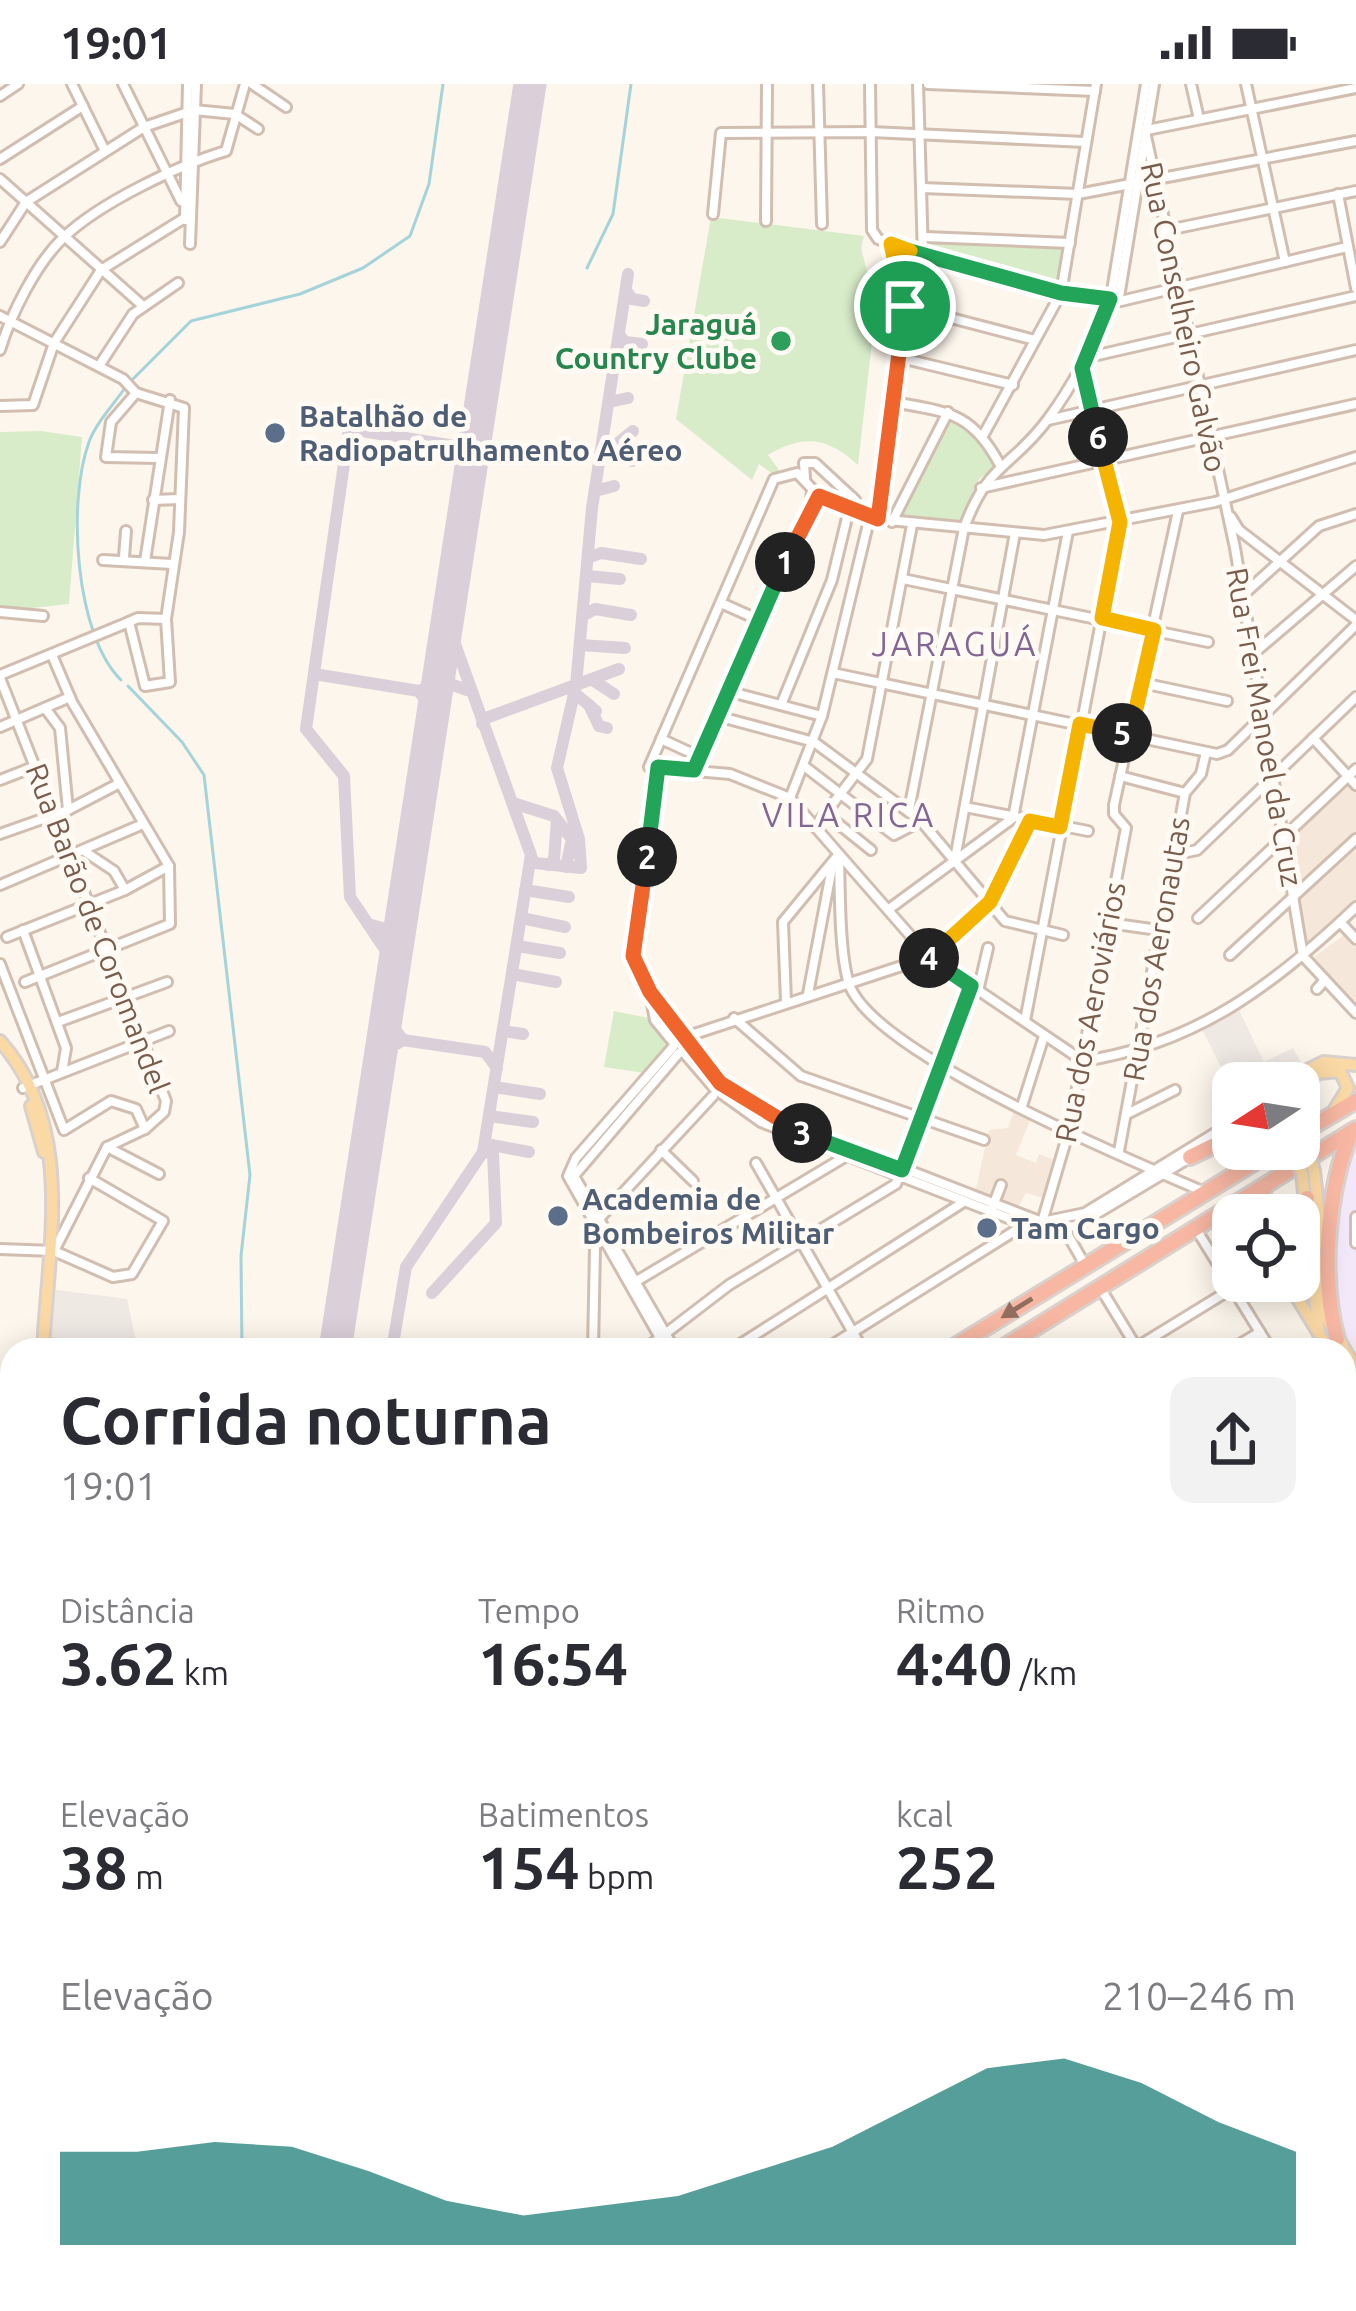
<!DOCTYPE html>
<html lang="pt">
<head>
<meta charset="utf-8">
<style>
  :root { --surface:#fff; --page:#f2f2f3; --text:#2b2b33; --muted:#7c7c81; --accent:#0f766e }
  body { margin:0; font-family:Ubuntu,sans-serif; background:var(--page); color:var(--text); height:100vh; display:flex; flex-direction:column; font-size:45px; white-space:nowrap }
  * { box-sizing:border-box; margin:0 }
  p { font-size:39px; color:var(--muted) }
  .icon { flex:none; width:66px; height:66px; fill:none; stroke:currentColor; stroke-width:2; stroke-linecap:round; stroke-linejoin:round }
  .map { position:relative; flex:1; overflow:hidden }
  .drawer { position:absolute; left:0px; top:1254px; width:1356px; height:975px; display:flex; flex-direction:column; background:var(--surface); border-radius:36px 36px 0 0; box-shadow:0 6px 30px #0003 }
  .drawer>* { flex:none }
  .needle { width:78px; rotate:258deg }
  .tools { position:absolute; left:1212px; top:978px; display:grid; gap:24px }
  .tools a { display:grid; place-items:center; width:108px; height:108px; border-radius:24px; background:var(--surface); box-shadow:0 6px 30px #0003; font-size:60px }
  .pin { position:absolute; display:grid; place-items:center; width:102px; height:102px; color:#fff; margin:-51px; border:6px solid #fff; border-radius:50%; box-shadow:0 3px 12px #0007 }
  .km { position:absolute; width:60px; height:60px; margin:-30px; border-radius:50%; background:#222; color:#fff; font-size:33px; line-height:60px; text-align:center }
  .round { display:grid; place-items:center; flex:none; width:126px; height:126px; border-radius:24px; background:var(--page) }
  .overview { display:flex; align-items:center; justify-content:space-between; height:204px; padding:0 60px }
  h1 { font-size:66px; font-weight:700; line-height:90px }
  .figures { display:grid; grid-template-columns:repeat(3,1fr); gap:18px; height:204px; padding:12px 60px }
  .figures div { display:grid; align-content:center }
  .figures b { font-size:60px; font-weight:700 }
  .figures small { font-size:33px; font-weight:400 }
  .figures p { font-size:33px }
  .chart { height:336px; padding:24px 60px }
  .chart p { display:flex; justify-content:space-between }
  .chart svg { width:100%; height:216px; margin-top:12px; fill:var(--accent); opacity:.7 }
  .status { display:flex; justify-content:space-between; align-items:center; height:84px; padding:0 60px; background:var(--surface); direction:ltr }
  .status svg { height:33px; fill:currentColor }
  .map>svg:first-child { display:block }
  .residential { fill:#f5e8da }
  .industrial { fill:#efe9e4 }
  .education { fill:#f3e8fa }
  .green { fill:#d8ecc9 }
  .water { fill:#bfe3e8; stroke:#a5d3da; stroke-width:3 }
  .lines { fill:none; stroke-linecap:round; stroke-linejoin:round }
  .stream { stroke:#a5d3da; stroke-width:3 }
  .taxiway { stroke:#dbcfda; stroke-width:12 }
  .runway { stroke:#dbcfda; stroke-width:33 }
  .major-tunnel { stroke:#dcd0c4; stroke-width:10; stroke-dasharray:10 5; stroke-linecap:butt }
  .minor-casing { stroke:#d1beb0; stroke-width:14 }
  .major-casing { stroke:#dad1cd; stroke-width:16 }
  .highway-casing { stroke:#dad1cd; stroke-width:20 }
  .minor { stroke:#fff; stroke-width:8 }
  .major { stroke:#fbd9a5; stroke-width:10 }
  .highway { stroke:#f7b7a3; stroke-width:14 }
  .major-bridge-casing { stroke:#dad1cd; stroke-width:16; stroke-linecap:butt }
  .major-bridge { stroke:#fbd9a5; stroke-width:10 }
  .oneway { fill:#936e5e }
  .split-1-casing { stroke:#fff; stroke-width:24 }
  .split-2-casing { stroke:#fff; stroke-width:24 }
  .split-3-casing { stroke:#fff; stroke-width:24 }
  .split-4-casing { stroke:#fff; stroke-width:24 }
  .split-5-casing { stroke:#fff; stroke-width:24 }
  .split-6-casing { stroke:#fff; stroke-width:24 }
  .split-7-casing { stroke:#fff; stroke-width:24 }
  .split-8-casing { stroke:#fff; stroke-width:24 }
  .split-1 { stroke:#f0652b; stroke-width:15 }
  .split-2 { stroke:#22a559; stroke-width:15 }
  .split-3 { stroke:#f0652b; stroke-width:15 }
  .split-4 { stroke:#22a559; stroke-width:15 }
  .split-5 { stroke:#f5b400; stroke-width:15 }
  .split-6 { stroke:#f5b400; stroke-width:15 }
  .split-7 { stroke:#22a559; stroke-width:15 }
  .split-8 { stroke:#f5b400; stroke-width:15 }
  .leisure-dot { fill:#2e9e5b; stroke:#fffaf3; stroke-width:4.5 }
  .service-dot { fill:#5c6f8a; stroke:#fffaf3; stroke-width:4.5 }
  .labels { text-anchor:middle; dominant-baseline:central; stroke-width:10; stroke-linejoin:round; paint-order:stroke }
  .street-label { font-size:30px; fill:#7a5c4d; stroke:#fffaf3 }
  .leisure-label { font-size:30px; font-weight:bold; fill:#27864d; stroke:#fffaf3; text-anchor:end }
  .service-label { font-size:30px; font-weight:bold; fill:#4e5e75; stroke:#fffaf3; text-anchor:start }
  .neighbourhood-label { font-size:33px; letter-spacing:3px; fill:#846695; stroke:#fffaf3 }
</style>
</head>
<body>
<div class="status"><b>19:01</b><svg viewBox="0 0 49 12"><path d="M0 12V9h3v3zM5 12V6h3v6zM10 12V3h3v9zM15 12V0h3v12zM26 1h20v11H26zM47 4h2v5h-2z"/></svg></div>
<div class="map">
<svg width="1356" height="2227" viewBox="0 0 1356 2227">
  <rect width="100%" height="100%" fill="#fdf6ec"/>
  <g class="residential">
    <path d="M1348 700 1356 708V748L1297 802 1287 758Z"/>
    <path d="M1356 763V818L1305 866 1297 816Z"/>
    <path d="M1344 851 1356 864V918L1311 875Z"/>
    <path d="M1016 1021 1033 1029 1016 1071 1036 1079 1039 1070 1060 1078 1047 1115 1026 1109 1015 1128 974 1113 989 1046 1008 1044Z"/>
  </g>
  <g class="industrial">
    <path d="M1237 922 1264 978 1293 964 1302 980 1270 999H1233V1008L1200 941Z"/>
    <path d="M50 1205 127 1215 138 1266H50Z"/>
  </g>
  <path class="education" d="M1356 1053V1267L1336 1235 1333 1205 1344 1076Z"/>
  <g class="green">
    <path d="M711 133 864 152 861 164 876 223 858 381C827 353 804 350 768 371L779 386 773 390 759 380 752 396 676 335Z"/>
    <path d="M928 155 1067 161 1059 206 927 169Z"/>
    <path d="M949 335 978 351 997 381 979 395 959 437 897 432Z"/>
    <path d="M41 347 82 353 69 520 23 525 0 521V348Z"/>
    <path d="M614 927 648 934 670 967 651 990 604 983Z"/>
    <path d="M0 2125 12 2140V2217H73L81 2227H0Z"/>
  </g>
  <path class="water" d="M881 2217H1115L1116 2227H894Z"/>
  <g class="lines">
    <g class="stream">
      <path d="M587 184 613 130 631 0"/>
      <path d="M131 297 191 237 300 210 363 184 410 152 429 100 443 0"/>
      <path d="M121 596C75 551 67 418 89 358 96 339 113 321 125 304"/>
      <path d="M128 602 182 658 204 691 250 1091 241 1172 242 1266"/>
    </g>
    <g class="taxiway">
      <path d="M626 206 632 215 644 217"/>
      <path d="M619 251 625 258 642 260"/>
      <path d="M609 318 628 314"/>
      <path d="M455 362 477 347"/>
      <path d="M632 377 617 360 633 347"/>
      <path d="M595 407 614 402"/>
      <path d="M588 474 601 469 641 475"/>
      <path d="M587 492 620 495"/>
      <path d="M584 531 595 525 631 531"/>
      <path d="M580 561 625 564"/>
      <path d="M314 590 419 607 433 627"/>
      <path d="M591 595 614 610"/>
      <path d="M571 606 596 627"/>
      <path d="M419 607 434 600 439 589"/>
      <path d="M435 616 453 601 467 606"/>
      <path d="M589 621 599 642 607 644"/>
      <path d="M482 640 486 634 619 585"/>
      <path d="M513 719 554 732 572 755 566 783"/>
      <path d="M531 773 535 779 581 784 579 755 557 684 576 601 592 424 628 190"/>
      <path d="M548 781 554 776 557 736"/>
      <path d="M525 806 569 813"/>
      <path d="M521 834 565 843"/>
      <path d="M368 840 386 845 402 830"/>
      <path d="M517 862 560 869"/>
      <path d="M394 879 350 813 344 692 306 645 349 345 455 362 471 381"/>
      <path d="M512 890 556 898"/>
      <path d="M386 934 403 956"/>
      <path d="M503 947 523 950"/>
      <path d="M381 969 403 956 485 968 497 984"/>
      <path d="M494 1003 540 1010"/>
      <path d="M489 1032 533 1038"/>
      <path d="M486 1060 529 1068"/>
      <path d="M432 1209 496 1139 493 1069 483 1068"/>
      <path d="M392 1266 406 1183 483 1068 531 771 447 538"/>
    </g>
    <path class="runway" d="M335 1266 530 0"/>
    <path class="major-tunnel" d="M1304 1173 1316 1149"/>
    <defs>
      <g id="minor">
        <path d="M72 0 104 65"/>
        <path d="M123 0 181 117"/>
        <path d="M252 0 286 23"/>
        <path d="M818 0 822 140"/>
        <path d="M870 0 872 146 878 155 952 182 1110 215"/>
        <path d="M918 0 923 172"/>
        <path d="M928 0 1095 7"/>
        <path d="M1191 0 1199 35"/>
        <path d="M1246 0 1285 178"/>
        <path d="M0 12 18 0"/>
        <path d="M1147 46 1356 4"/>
        <path d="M1146 52 1235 464 1303 872 1356 929"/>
        <path d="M0 75 83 22"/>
        <path d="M0 95 143 222"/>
        <path d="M922 104 1078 110 1356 57"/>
        <path d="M1338 110 1356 204"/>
        <path d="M713 130 721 49 871 48 1085 58"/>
        <path d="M185 136 188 0"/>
        <path d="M766 137 767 0"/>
        <path d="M1163 147 1356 107"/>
        <path d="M925 153 1070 159"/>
        <path d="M0 158 26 118 144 43 194 26 235 30 258 45"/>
        <path d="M190 160 196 0"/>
        <path d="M1111 213 1146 0"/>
        <path d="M1119 213 1154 0"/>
        <path d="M1121 217 1347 163"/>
        <path d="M905 222 1035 256"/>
        <path d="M0 232 123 295 136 309 184 324 179 448 166 535"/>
        <path d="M0 266C11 230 36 180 63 154 99 119 179 81 226 67L245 0"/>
        <path d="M1089 273 1356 212"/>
        <path d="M901 274 1013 301"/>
        <path d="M99 282 133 230 178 199"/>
        <path d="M136 309 111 338 106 373 158 374"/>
        <path d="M893 318C948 328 972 328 1000 381"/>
        <path d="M0 322 33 321 54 259 101 186 191 130"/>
        <path d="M1048 336 1356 266"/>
        <path d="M984 350 1061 209 1096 0"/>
        <path d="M1356 373 1215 418 1044 451 878 435 819 412 797 389 774 395 649 683 730 690 790 714 929 873 1083 977C1197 960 1275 900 1356 823"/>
        <path d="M805 394 804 379H815L855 416"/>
        <path d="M981 404 1356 320"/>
        <path d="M153 416 180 415"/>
        <path d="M1231 433 1239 446 1356 536"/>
        <path d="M878 435 906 241 891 160"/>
        <path d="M892 438 948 328"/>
        <path d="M124 473 126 447"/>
        <path d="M103 476 172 480"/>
        <path d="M145 477 170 316"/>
        <path d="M903 495 1208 558"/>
        <path d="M1243 511 1319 442 1356 430"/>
        <path d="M721 519 759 536"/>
        <path d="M0 528 43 532"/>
        <path d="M138 534 166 535 170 598 145 602 129 538Z"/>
        <path d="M1253 570 1356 482"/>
        <path d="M833 589 1217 670 1228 666 1356 541"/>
        <path d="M0 591 129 538"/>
        <path d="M0 594 166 1017 164 1028 145 1045 107 1063 54 1167"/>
        <path d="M1142 599 1227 617"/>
        <path d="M727 607 822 632"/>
        <path d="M781 621 832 496 852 413"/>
        <path d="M45 624 60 644 68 726"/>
        <path d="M717 632 814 658 921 737 1005 837 1063 851"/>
        <path d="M0 643 70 613"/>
        <path d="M1313 654 1356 701"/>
        <path d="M661 655 700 673"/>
        <path d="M804 682 894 751 921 737"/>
        <path d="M659 683 633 872 673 941"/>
        <path d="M694 686 811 419 812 406"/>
        <path d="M1120 692 1185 709"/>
        <path d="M0 696 36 682"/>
        <path d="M790 714 822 632 870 432"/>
        <path d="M965 723 1088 747"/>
        <path d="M909 726 964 444C988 378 1012 384 1048 335 1075 299 1093 260 1112 220"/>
        <path d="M826 730 871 766"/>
        <path d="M815 743 867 675 912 441"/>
        <path d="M0 750 68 726 118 700"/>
        <path d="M84 767 114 787 125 806"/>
        <path d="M839 771C840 806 839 868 849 900 873 970 1131 1076 1202 1107"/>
        <path d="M1173 771 1197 766 1356 613"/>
        <path d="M955 775 1015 449"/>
        <path d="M0 801 143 740"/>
        <path d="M889 825 1013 734 1068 447"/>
        <path d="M1198 834 1356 685"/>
        <path d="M1340 838 1356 855"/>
        <path d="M1109 839 1158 846"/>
        <path d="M23 846 66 964 62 988"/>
        <path d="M7 853 125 806 169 782"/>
        <path d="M1230 871 1356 755"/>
        <path d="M0 880 64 1046 111 1017 136 1025 145 1045"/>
        <path d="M25 898 170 840 169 782 72 618 52 571"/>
        <path d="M1317 905 1325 896"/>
        <path d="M978 907 988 864"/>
        <path d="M650 909 655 936 673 958"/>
        <path d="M808 910 833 778"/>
        <path d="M786 918 783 838 838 771"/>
        <path d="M654 928 686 953"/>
        <path d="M734 934 801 992 984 1056"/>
        <path d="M1025 937 1120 438 1082 284"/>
        <path d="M58 938 167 898"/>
        <path d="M685 953 929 873 990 819 1030 737"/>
        <path d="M690 962 720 999 766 1031 1042 1138 1085 1129 1233 1038"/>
        <path d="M684 969 715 1005 761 1038 1039 1146 1076 1142 1191 1073"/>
        <path d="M23 1004 169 947"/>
        <path d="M1022 1022 1044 952"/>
        <path d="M1127 1030 1175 1006"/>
        <path d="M107 1063 159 1090"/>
        <path d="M661 1066 693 1097"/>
        <path d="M1119 1067 1185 709 1201 690 1206 668"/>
        <path d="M756 1079 863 1266"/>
        <path d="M993 1122 1001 1101"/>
        <path d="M1356 1133V1159"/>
        <path d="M596 1138 713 1012"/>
        <path d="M1042 1138 1069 1046 1126 744 1114 730V721L1178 427"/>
        <path d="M1196 1145 1271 1266"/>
        <path d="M1065 1146 1085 1181"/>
        <path d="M0 1165 54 1167 113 1193 132 1190 163 1137 89 1094"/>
        <path d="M635 1198 843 1074"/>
        <path d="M1101 1205 1137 1264"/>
        <path d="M593 1266 595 1164"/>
        <path d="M644 1266 729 1201 896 1100 971 902"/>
        <path d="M667 1266 568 1092 576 1074 673 963"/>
        <path d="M675 1266 574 1092 679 969"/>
        <path d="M731 1266 962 1119"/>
        <path d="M824 1266 1021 1143"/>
        <path d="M1132 1266 1233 1204"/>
        <path d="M1230 1266 1260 1248"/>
        <path d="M0 1377 12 1378"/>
        <path d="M1344 1381 1356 1373"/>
        <path d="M1344 1385 1356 1405"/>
        <path d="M1344 1445 1356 1437"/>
        <path d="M1344 1497 1356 1516"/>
        <path d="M0 1581 12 1582"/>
        <path d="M1344 1599 1356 1619"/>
        <path d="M1344 1658 1356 1655"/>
        <path d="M1344 1761 1356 1782"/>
        <path d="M0 1764H12"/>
        <path d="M1344 1815 1356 1813"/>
        <path d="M1344 1945 1356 2026"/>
        <path d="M0 2117 12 2132"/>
        <path d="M1344 2212 1356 2201"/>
        <path d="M78 2217 88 2227"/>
        <path d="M281 2217 298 2222"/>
        <path d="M294 2217 331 2227"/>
        <path d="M452 2217 467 2227"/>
        <path d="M649 2217 654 2227"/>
        <path d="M1129 2217 1131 2227"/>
        <path d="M1216 2217 1217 2227"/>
        <path d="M1297 2217 1298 2227"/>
        <path d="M92 2227 102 2217"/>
        <path d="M485 2227 491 2217"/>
        <path d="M752 2227 773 2217"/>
        <path d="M815 2227V2217"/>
        <path d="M1326 2227 1338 2217"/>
      </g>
      <g id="major">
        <path d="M0 957C76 1042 48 1162 43 1266"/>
        <path d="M1281 999 1324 978 1356 981"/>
        <path d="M1299 1013 1317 989 1340 987 1348 1004 1335 1025"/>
        <path d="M31 1022 44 1068"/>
        <path d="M1314 1087 1322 1159"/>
        <path d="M1302 1090 1319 1250"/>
        <path d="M1242 1128 1247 1131"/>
        <path d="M1322 1177 1325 1231 1356 1285"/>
        <path d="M1287 1197 1329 1266"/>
        <path d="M1344 1290 1356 1309"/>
        <path d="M10 1904 12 1873"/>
        <path d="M238 2217 244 2227"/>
      </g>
      <g id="highway">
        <path d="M1299 1050 1356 1017"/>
        <path d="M1190 1073 1233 1052"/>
        <path d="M1263 1131 1259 1115 1265 1103"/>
        <path d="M1299 1143 1307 1114"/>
        <path d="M1337 1255C1320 1193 1327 1108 1351 1048"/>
        <path d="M949 1266 1276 1065"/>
        <path d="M999 1266 1356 1045"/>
        <path d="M0 1937 10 1899"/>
        <path d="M0 1973 12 1970"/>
        <path d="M0 2020 12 2019"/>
        <path d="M0 2078 12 2077"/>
        <path d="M0 2090 12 2088"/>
      </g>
    </defs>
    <use href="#minor" class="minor-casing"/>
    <use href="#major" class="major-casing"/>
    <use href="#highway" class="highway-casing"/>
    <use href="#minor" class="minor"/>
    <use href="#major" class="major"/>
    <use href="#highway" class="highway"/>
    <defs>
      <g id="major-bridge">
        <path d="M1299 1031 1314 1087"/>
        <path d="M1295 1066 1302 1090"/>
        <path d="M9 1931 12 1980"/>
      </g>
    </defs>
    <use href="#major-bridge" class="major-bridge-casing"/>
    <use href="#major-bridge" class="major-bridge"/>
  </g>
  <defs><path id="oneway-solid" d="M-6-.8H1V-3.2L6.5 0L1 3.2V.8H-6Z" transform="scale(3)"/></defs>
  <use class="oneway" href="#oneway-solid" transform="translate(1017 1224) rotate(148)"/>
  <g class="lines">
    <defs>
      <path id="split-1" d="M785 478 819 412 878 435 905 222"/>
      <path id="split-2" d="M647 773 658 683 694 686 785 478"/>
      <path id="split-3" d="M647 773 633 872 650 908 720 999 802 1049"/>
      <path id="split-4" d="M802 1049 902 1086 971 902 929 874"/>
      <path id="split-5" d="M929 874 990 818 1030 737 1060 743 1080 640 1122 649"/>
      <path id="split-6" d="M1098 353 1120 438 1102 534 1154 546 1130 651 1122 649"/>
      <path id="split-7" d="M910 167 1061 209 1110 215 1082 284 1098 353"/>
      <path id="split-8" d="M905 222 891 160 910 167"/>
    </defs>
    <use href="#split-1" class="split-1-casing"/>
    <use href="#split-2" class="split-2-casing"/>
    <use href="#split-3" class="split-3-casing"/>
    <use href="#split-4" class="split-4-casing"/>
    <use href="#split-5" class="split-5-casing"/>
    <use href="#split-6" class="split-6-casing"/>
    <use href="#split-7" class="split-7-casing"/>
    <use href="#split-8" class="split-8-casing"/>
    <use href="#split-1" class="split-1"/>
    <use href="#split-2" class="split-2"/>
    <use href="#split-3" class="split-3"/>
    <use href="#split-4" class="split-4"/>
    <use href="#split-5" class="split-5"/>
    <use href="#split-6" class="split-6"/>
    <use href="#split-7" class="split-7"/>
    <use href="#split-8" class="split-8"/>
  </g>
  <circle class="leisure-dot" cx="781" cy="257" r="12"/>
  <g class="service-dot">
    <circle cx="275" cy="349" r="12"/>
    <circle cx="558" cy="1132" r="12"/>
    <circle cx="987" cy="1144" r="12"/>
  </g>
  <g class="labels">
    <g class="street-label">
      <text transform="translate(1184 233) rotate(78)">Rua Conselheiro Galvão</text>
      <text transform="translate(1265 643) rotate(80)">Rua Frei Manoel da Cruz</text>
      <text transform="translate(98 844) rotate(69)">Rua Barão de Coromandel</text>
      <text transform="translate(1156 865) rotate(-80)">Rua dos Aeronautas</text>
      <text transform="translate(1090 928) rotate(-79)">Rua dos Aeroviários</text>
    </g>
    <g class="leisure-label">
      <text x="757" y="240">Jaraguá<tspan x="757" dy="34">Country Clube</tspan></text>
    </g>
    <g class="service-label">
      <text x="299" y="332">Batalhão de<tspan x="299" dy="34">Radiopatrulhamento Aéreo</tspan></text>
      <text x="582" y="1115">Academia de<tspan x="582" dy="34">Bombeiros Militar</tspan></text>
      <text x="1011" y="1144">Tam Cargo</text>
    </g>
    <g class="neighbourhood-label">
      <text x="955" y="559">JARAGUÁ</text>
      <text x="849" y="730">VILA RICA</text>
    </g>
  </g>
</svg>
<div class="tools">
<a><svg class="needle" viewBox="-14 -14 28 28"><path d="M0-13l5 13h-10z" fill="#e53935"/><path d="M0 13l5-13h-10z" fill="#7c7c81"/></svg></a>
<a><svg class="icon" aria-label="locate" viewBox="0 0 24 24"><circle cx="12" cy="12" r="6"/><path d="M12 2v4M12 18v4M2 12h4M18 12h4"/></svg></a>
</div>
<div class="pin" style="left:905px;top:222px;background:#1e9e55"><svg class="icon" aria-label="arrive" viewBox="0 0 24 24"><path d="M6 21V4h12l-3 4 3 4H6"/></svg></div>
<b class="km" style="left:785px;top:478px">1</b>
<b class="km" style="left:647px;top:773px">2</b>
<b class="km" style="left:802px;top:1049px">3</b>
<b class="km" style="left:929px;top:874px">4</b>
<b class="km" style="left:1122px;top:649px">5</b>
<b class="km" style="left:1098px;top:353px">6</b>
<section class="drawer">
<div class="overview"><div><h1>Corrida noturna</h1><p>19:01</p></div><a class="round"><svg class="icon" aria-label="share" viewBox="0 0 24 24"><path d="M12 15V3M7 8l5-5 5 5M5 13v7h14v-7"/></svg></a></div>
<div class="figures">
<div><p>Distância</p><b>3.62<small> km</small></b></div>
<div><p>Tempo</p><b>16:54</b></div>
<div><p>Ritmo</p><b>4:40<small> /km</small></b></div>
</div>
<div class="figures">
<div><p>Elevação</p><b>38<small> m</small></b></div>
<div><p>Batimentos</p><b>154<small> bpm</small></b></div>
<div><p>kcal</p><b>252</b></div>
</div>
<div class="chart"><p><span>Elevação</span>210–246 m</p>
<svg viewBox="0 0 160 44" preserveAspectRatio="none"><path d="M0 44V25L10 25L20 23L30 24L40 29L50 35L60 38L70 36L80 34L90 29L100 24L110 16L120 8L130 6L140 11L150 19L160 25V44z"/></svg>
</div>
</section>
</div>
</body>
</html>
